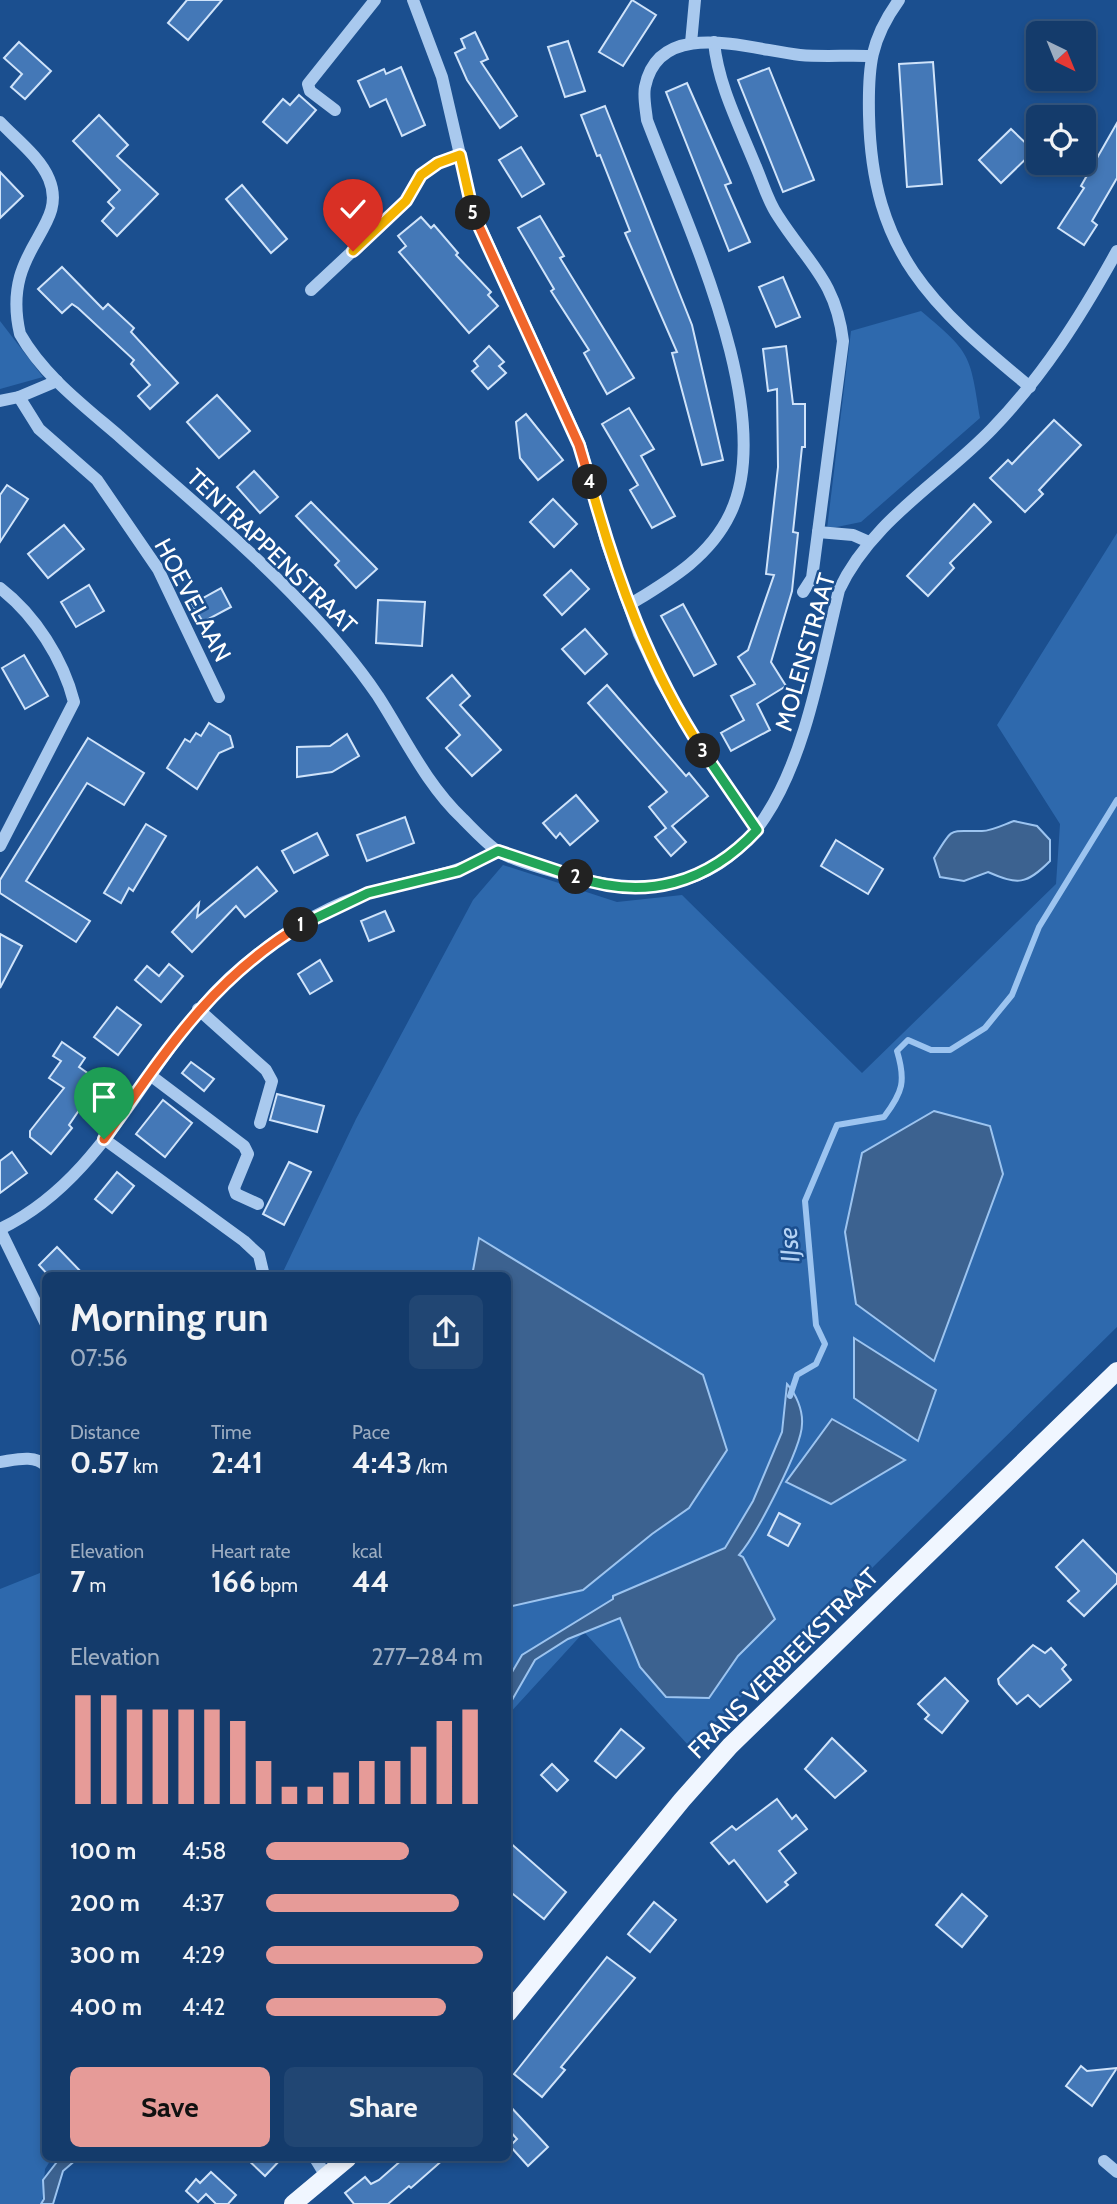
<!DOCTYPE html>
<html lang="en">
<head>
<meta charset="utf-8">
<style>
  :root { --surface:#143b6b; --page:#214673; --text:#f1f3f6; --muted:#9dadc1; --line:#33557e; --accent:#e69b98 }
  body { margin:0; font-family:Cabin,sans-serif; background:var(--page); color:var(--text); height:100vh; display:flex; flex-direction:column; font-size:26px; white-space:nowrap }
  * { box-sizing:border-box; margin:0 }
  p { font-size:23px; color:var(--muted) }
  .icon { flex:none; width:38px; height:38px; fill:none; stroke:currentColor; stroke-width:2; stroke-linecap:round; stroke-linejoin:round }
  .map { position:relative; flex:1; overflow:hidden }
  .drawer { position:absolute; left:42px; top:1272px; width:469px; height:889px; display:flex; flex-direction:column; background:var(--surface); border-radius:10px; box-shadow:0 4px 10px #0003,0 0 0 2px var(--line) }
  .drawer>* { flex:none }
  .needle { width:46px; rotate:137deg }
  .buttons { position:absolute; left:1026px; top:21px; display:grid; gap:14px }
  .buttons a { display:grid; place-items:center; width:70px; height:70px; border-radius:10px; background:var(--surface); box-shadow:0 4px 10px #0003,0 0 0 2px var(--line); font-size:35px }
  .pin { position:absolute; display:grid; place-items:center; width:60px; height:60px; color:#fff; margin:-72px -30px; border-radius:50% 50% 50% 0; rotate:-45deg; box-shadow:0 0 7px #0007 }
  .pin .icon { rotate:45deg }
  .km { position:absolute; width:35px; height:35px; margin:-18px; border-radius:50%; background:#222; color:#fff; font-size:19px; line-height:35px; text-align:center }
  .round { display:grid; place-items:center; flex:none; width:74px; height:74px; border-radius:10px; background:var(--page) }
  .summary { display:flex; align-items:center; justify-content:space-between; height:119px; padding:0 28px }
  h1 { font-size:38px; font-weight:800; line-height:52px }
  .stats { display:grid; grid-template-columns:repeat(3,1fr); gap:10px; height:119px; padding:7px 28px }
  .stats div { display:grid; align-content:center }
  .stats b { font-size:30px; font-weight:800 }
  .stats small { font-size:19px; font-weight:400 }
  .stats p { font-size:19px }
  .chart { height:196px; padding:14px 28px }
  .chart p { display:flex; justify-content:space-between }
  .chart svg { width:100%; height:126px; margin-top:7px; stroke:var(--accent); stroke-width:6 }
  .primary-button { display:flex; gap:14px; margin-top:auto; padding:14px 28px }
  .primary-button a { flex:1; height:80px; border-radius:10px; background:var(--accent); color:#111; font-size:28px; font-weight:800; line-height:80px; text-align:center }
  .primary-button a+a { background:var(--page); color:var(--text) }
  ul { padding:0 28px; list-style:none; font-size:23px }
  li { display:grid; grid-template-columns:112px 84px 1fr; align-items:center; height:52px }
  li i { height:18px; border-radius:9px; background:var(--accent) }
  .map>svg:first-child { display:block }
  .green { fill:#2e69ad; fill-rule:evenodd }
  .water { fill:#3c6290; stroke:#9cc4f0; stroke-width:2 }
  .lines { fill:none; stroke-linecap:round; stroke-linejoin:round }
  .stream { stroke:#9cc4f0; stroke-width:6 }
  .building { fill:#4478b7; stroke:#cfe3fa; stroke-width:2 }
  .minor { stroke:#a9c9ee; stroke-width:12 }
  .major { stroke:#f0f6ff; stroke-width:18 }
  .split-1-casing { stroke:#fff; stroke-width:14 }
  .split-2-casing { stroke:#fff; stroke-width:14 }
  .split-3-casing { stroke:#fff; stroke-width:14 }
  .split-4-casing { stroke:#fff; stroke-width:14 }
  .split-5-casing { stroke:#fff; stroke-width:14 }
  .split-6-casing { stroke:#fff; stroke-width:14 }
  .split-1 { stroke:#f0652b; stroke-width:9 }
  .split-2 { stroke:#22a559; stroke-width:9 }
  .split-3 { stroke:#22a559; stroke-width:9 }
  .split-4 { stroke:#f5b400; stroke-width:9 }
  .split-5 { stroke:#f0652b; stroke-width:9 }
  .split-6 { stroke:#f5b400; stroke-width:9 }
  .labels { text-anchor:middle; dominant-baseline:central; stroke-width:5; stroke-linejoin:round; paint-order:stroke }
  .street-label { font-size:24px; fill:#fff; stroke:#1b4f8f }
  .water-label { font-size:26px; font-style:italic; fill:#b5d3f5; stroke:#1b4f8f }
</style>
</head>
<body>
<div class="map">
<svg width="1117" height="2204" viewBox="0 0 1117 2204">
  <rect width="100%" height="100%" fill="#1b4f8f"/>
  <g class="green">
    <path d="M921 311C971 353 970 354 980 418L861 522 827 529 851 331Z"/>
    <path d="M0 321 43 377 0 389Z"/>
    <path d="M1117 533V1327L690 1747 584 1632 508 1715V1607L583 1590 652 1534 689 1508 479 1239 472 1276H281L356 1119 473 900 503 865 617 902 682 895 862 1073 1056 884 1060 824 997 725ZM721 1550 730 1554 775 1619 738 1656 709 1698 640 1667 613 1597Z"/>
    <path d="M45 1571 46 2158H52L45 2169 42 2204H0V1589Z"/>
  </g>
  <g class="water">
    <path d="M1014 821 1037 826 1050 840V861C1026 885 1018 885 988 872L964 881 940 877 934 858C954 825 948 832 982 831 992 831 1005 824 1014 821Z"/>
    <path d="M934 1111 990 1126 1003 1174 934 1361 856 1304 845 1232 862 1153Z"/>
    <path d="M479 1238 703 1375 727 1450 689 1508 652 1534 583 1590 508 1607V1276H472Z"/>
    <path d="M854 1338 936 1390 918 1441 854 1398Z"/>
    <path d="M787 1384C796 1394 803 1410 802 1424 802 1448 755 1537 739 1555L743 1557 775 1619 738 1656 709 1698 666 1697 640 1667 620 1618 568 1639 535 1660 508 1707V1679L522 1655 613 1599V1596L725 1548 753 1501 782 1432Z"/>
    <path d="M832 1419 905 1460 831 1504 786 1482Z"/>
    <path d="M60 2158H78L63 2171 53 2204H41L44 2199 43 2180Z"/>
  </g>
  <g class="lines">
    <path class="stream" d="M790 1396 797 1375 816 1364 825 1344 816 1325 805 1201 837 1125 884 1117C903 1092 906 1081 897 1051L908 1040 931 1050H950L985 1028 1012 995 1039 927 1117 800"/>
  </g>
  <g class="building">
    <path d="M187 0H222L188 40 168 23Z"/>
    <path d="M632 0 656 15 623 66 599 52Z"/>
    <path d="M475 32 488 59 481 62 517 116 500 128 467 80 455 53 465 48 461 39Z"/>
    <path d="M568 41 585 91 565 97 548 47Z"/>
    <path d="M19 42 51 71 25 99 11 87 22 74 4 58Z"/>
    <path d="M933 62 942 184 907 187 899 64Z"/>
    <path d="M401 67 425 125 402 136 386 99 370 107 358 81 384 69 386 74Z"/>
    <path d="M769 68 814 180 783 192 738 80Z"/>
    <path d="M687 83 731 183 725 185 750 242 729 251 666 92Z"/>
    <path d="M299 95 316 110 287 143 263 122 283 99 290 105Z"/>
    <path d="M605 106 692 325 723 460 702 465 672 353 677 352 625 233 630 231 600 155 597 156 581 115Z"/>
    <path d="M99 115 128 145 117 156 158 194 117 236 102 221 114 208 108 202 120 190 73 141Z"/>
    <path d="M1117 123V178L1092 221 1097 225 1084 245 1058 228 1084 188 1081 186Z"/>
    <path d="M1011 129 1034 151 1001 183 979 160Z"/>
    <path d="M521 147 544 184 522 197 499 160Z"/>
    <path d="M0 172 23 196 0 218Z"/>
    <path d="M242 185 287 239 271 253 226 199Z"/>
    <path d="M540 216 564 256 560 258 634 378 607 394 584 353 589 350 551 291 554 289 518 228Z"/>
    <path d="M421 217 431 228 434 225 458 253 456 255 491 292 488 295 498 306 469 333 399 252 406 246 398 236Z"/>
    <path d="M62 267 103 309 108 304 134 328 131 332 178 383 150 409 138 396 150 385 131 364 134 360 78 308 72 304 62 313 38 289Z"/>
    <path d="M783 277 800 317 776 327 759 287Z"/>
    <path d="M489 346 504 362 499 366 506 373 488 389 472 371 478 366 474 361Z"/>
    <path d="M786 346 793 404H805V447H802L793 532 798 533 792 591 771 662 786 686 757 704 770 730 731 751 721 733 744 720 731 696 755 684 738 657 748 650 774 575 766 574 778 467 777 389 768 391 763 349Z"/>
    <path d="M217 395 250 431 219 458 187 422Z"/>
    <path d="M629 408 654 449 641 456 675 516 652 528 630 490 638 485 602 424Z"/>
    <path d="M526 414 563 460 538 480 520 458 516 422Z"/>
    <path d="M1054 420 1081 445 1039 490 1043 494 1025 512 990 478 1008 460 1012 464Z"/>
    <path d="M254 471 278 497 260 513 237 487Z"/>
    <path d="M7 485 28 499 0 542V495Z"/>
    <path d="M553 499 577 524 554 547 530 522Z"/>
    <path d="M311 502 377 569 356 588 335 565 339 561 296 516Z"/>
    <path d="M974 504 991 522 950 563 954 568 928 596 907 576Z"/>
    <path d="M64 525 84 549 48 578 28 554Z"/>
    <path d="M571 570 589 589 562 615 544 595Z"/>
    <path d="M89 585 104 611 76 627 61 602Z"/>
    <path d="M221 588 231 607 203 622 192 604Z"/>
    <path d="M378 600 425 602 422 646 376 643Z"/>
    <path d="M683 604 716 664 694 676 661 616Z"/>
    <path d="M585 629 607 654 585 674 562 649Z"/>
    <path d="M24 655 48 696 25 709 2 668Z"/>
    <path d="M452 675 470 696 460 705 501 750 472 776 446 748 460 735 427 698Z"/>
    <path d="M607 685 686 776 689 773 708 796 672 826 686 842 671 856 655 837 666 828 649 807 667 792 588 703Z"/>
    <path d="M209 723 230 736 233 747 219 753 197 789 167 768 185 739 190 742 196 733 201 736Z"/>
    <path d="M347 734 359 756 332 772 297 777V747L330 746Z"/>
    <path d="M88 738 144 773 124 805 87 783 26 881 90 921 76 942 0 893V880Z"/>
    <path d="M576 795 598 821 570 845 560 833 556 838 543 823Z"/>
    <path d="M405 817 414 843 367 861 357 835Z"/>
    <path d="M146 824 166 836 133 891 129 888 121 903 104 893Z"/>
    <path d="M317 833 328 855 294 873 282 851Z"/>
    <path d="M836 840 883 869 868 894 821 866Z"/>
    <path d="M257 867 277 891 245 917 236 906 192 952 172 932 199 903 197 917Z"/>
    <path d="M385 911 394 931 369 941 361 921Z"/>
    <path d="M0 934 22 946 0 988Z"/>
    <path d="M320 960 332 981 310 994 298 974Z"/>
    <path d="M169 964 183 976 161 1002 135 980 147 966 159 976Z"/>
    <path d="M117 1007 141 1025 118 1055 94 1037Z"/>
    <path d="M62 1042 85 1058 79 1067 99 1081 69 1125 72 1128 51 1154 30 1137V1131L64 1088 49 1078 61 1061 53 1056Z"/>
    <path d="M191 1062 214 1079 204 1091 182 1073Z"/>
    <path d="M277 1094 324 1106 317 1132 270 1120Z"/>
    <path d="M163 1100 192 1123 165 1157 136 1134Z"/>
    <path d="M12 1152 27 1173 0 1193V1161Z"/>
    <path d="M289 1162 311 1172 284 1225 263 1214Z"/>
    <path d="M117 1172 134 1186 112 1213 95 1199Z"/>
    <path d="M57 1247 85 1276H49L39 1265Z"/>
    <path d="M779 1513 800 1524 788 1546 768 1535Z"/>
    <path d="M1083 1540 1117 1575V1583L1084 1616 1068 1601 1079 1591 1056 1567Z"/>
    <path d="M1033 1645 1045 1653 1051 1648 1066 1665 1062 1669 1071 1680 1040 1707 1028 1695 1017 1704 999 1684 998 1679Z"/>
    <path d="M945 1678 968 1701 942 1733 925 1719 929 1715 918 1704Z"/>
    <path d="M621 1729 644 1748 616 1778 595 1761Z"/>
    <path d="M832 1738 866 1771 835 1798 805 1769Z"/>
    <path d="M552 1764 568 1780 557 1791 541 1775Z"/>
    <path d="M777 1799 792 1819 796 1815 807 1829 779 1851 796 1873 785 1882 788 1885 767 1902 734 1860 729 1864 711 1843 732 1826 736 1830Z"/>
    <path d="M508 1841 566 1892 544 1919 508 1890Z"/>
    <path d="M962 1894 987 1916 962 1947 936 1925Z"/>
    <path d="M654 1902 676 1920 650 1952 628 1934Z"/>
    <path d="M607 1957 635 1978 561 2067 565 2070 542 2097 514 2074Z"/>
    <path d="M1081 2066 1087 2071 1117 2068 1092 2106 1066 2086Z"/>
    <path d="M508 2104 548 2147 528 2166 510 2146 517 2139 508 2129Z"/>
    <path d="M246 2158H282L265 2176Z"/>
    <path d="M404 2158H445L411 2188 409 2186 388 2204H354L345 2193 365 2177 371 2184 379 2180Z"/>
    <path d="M211 2172 236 2195 228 2204H216L206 2194 198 2202 186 2191 196 2179 200 2183Z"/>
  </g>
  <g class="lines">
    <g class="minor">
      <path d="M413 0 442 77 473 211 580 445 607 544 639 634 661 681 697 742 757 830"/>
      <path d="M899 0C870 40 868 67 869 115 872 253 931 305 1030 387"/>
      <path d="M714 42C718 85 740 127 756 167 763 183 768 202 778 216 808 263 836 281 843 341L812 578 803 592"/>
      <path d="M691 43 695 0"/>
      <path d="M335 110 310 91 308 84 375 0"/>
      <path d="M0 122C16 139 40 157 49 179 70 229 0 248 20 334 43 375 84 406 119 436 180 491 245 544 301 603 329 632 355 662 378 696 405 738 426 784 463 819 473 829 484 841 496 850 511 861 574 878 595 882 784 918 806 724 839 590 871 521 941 482 992 429 1044 375 1081 316 1117 251"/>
      <path d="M311 290 406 201 421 175 437 163 460 155"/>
      <path d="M19 397 39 429 97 480 158 569 219 697"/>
      <path d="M0 401 19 397 57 381"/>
      <path d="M818 532 853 535 869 542"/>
      <path d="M0 588C35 615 63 659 74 702L0 846"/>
      <path d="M629 605C668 581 709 558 730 514 779 414 684 219 647 120 646 110 643 97 645 87 659 16 751 50 800 55 823 57 847 55 870 56"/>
      <path d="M198 1009 266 1070 272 1081 260 1123"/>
      <path d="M150 1075 244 1146 248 1154 234 1188 236 1194 258 1204"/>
      <path d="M104 1139 244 1241 259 1255 264 1276"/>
      <path d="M0 1229C112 1176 151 1042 243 966 280 935 325 906 372 892 415 879 459 875 498 851"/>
      <path d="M0 1230 46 1324"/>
      <path d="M0 1462C15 1460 34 1454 46 1466"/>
      <path d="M46 1514V1520"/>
      <path d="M315 2158 326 2176"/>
      <path d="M1104 2161 1117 2172"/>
    </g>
    <g class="major">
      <path d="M508 2013 682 1800 730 1746 1117 1371"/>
      <path d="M293 2204 348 2158"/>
    </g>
  </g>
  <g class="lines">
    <defs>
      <path id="split-1" d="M104 1139C164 1054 210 980 301 925"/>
      <path id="split-2" d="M301 925 368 893 458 871 498 851 576 877"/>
      <path id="split-3" d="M576 877C646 901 708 883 757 830L703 751"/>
      <path id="split-4" d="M590 482C616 577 649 669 703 751"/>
      <path id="split-5" d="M473 213 579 445 590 482"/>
      <path id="split-6" d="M353 251 406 201 421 175 438 163 460 155 473 213"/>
    </defs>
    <use href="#split-1" class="split-1-casing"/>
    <use href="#split-2" class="split-2-casing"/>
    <use href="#split-3" class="split-3-casing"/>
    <use href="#split-4" class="split-4-casing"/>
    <use href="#split-5" class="split-5-casing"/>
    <use href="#split-6" class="split-6-casing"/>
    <use href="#split-1" class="split-1"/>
    <use href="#split-2" class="split-2"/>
    <use href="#split-3" class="split-3"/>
    <use href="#split-4" class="split-4"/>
    <use href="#split-5" class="split-5"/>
    <use href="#split-6" class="split-6"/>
  </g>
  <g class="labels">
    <g class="street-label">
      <text transform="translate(272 551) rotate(44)">TENTRAPPENSTRAAT</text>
      <text transform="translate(193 600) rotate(62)">HOEVELAAN</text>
      <text transform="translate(805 652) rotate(-74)">MOLENSTRAAT</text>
      <text transform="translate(783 1663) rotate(-45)">FRANS VERBEEKSTRAAT</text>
    </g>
    <g class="water-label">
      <text transform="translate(789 1245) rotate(-95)">IJse</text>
    </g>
  </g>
</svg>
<div class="buttons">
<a><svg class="needle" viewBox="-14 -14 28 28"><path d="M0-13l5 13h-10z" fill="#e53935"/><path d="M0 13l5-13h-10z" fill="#9dadc1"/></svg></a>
<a><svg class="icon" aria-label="locate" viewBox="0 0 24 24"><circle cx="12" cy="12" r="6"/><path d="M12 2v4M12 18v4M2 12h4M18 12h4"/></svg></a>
</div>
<div class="pin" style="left:104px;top:1139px;background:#1e9e55"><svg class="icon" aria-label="arrive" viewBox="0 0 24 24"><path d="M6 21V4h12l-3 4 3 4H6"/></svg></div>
<div class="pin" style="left:353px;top:251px;background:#d93025"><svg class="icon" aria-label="check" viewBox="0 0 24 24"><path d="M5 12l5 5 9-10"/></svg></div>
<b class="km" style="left:301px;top:925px">1</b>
<b class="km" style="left:576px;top:877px">2</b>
<b class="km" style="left:703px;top:751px">3</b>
<b class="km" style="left:590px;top:482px">4</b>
<b class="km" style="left:473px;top:213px">5</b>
<section class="drawer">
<div class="summary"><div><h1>Morning run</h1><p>07:56</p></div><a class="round"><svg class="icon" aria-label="share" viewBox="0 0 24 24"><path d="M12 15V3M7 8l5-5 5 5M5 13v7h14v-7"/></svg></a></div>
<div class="stats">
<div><p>Distance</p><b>0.57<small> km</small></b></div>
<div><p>Time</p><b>2:41</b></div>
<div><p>Pace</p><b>4:43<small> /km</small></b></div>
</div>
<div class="stats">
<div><p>Elevation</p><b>7<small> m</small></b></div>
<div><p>Heart rate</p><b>166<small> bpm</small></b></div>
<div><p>kcal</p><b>44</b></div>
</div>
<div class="chart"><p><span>Elevation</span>277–284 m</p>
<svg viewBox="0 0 160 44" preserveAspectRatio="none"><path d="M5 44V6M15 44V6M25 44V11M35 44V11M45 44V11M55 44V11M65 44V15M75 44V29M85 44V38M95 44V38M105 44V33M115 44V29M125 44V29M135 44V24M145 44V15M155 44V11"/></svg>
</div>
<ul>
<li><b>100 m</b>4:58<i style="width:66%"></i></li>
<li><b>200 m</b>4:37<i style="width:89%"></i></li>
<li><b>300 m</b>4:29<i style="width:100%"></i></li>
<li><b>400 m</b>4:42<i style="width:83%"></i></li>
</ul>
<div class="primary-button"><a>Save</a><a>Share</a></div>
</section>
</div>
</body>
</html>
